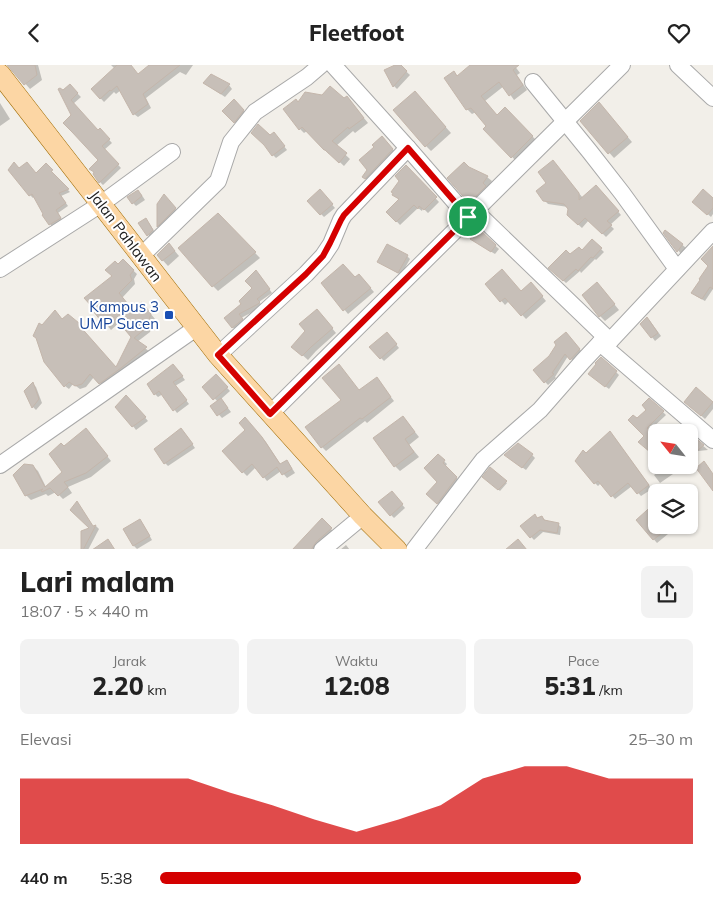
<!DOCTYPE html>
<html lang="id">
<head>
<meta charset="utf-8">
<style>
  :root { --surface:#fff; --page:#f2f2f2; --text:#222; --muted:#767676; --accent:#d40000 }
  body { margin:0; font-family:Mulish,sans-serif; background:var(--page); color:var(--text); height:100vh; display:flex; flex-direction:column; font-size:19px; white-space:nowrap }
  * { box-sizing:border-box; margin:0 }
  p { font-size:16px; color:var(--muted) }
  .icon { flex:none; width:28px; height:28px; fill:none; stroke:currentColor; stroke-width:2; stroke-linecap:round; stroke-linejoin:round }
  .map { position:relative; height:484px; overflow:hidden }
  .drawer { display:flex; flex-direction:column; background:var(--surface); flex:1 }
  .drawer>* { flex:none }
  .needle { width:32px; rotate:300deg }
  .buttons { position:absolute; left:648px; top:359px; display:grid; gap:10px }
  .buttons a { display:grid; place-items:center; width:50px; height:50px; border-radius:8px; background:var(--surface); box-shadow:0 1px 4px #0004; font-size:25px }
  .pin { position:absolute; display:grid; place-items:center; width:42px; height:42px; color:#fff; margin:-21px; border:2px solid #fff; border-radius:50%; box-shadow:0 1px 5px #0007 }
  .round { display:grid; place-items:center; flex:none; width:52px; height:52px; border-radius:8px; background:var(--page) }
  .headline { display:flex; align-items:center; justify-content:space-between; height:85px; padding:0 20px }
  h1 { font-size:28px; font-weight:800; line-height:38px }
  .metrics { display:grid; grid-template-columns:repeat(3,1fr); gap:8px; height:85px; padding:5px 20px }
  .metrics div { display:grid; align-content:center; border-radius:8px; background:var(--page); text-align:center }
  .metrics b { font-size:25px; font-weight:800 }
  .metrics small { font-size:14px; font-weight:400 }
  .metrics p { font-size:14px }
  .chart { height:140px; padding:10px 20px }
  .chart p { display:flex; justify-content:space-between }
  .chart svg { width:100%; height:90px; margin-top:5px; fill:var(--accent); opacity:.7 }
  ul { padding:0 20px; list-style:none; font-size:16px }
  li { display:grid; grid-template-columns:80px 60px 1fr; align-items:center; height:38px }
  li i { height:12px; border-radius:6px; background:var(--accent) }
  header { display:flex; justify-content:space-between; align-items:center; height:65px; padding:0 20px; background:var(--surface); font-size:22px; font-weight:800 }
  .map>svg:first-child { display:block }
  .shadow { fill:#0003 }
  .building { fill:#c7bfb8; stroke:#c4b6ab }
  .lines { fill:none; stroke-linecap:round; stroke-linejoin:round }
  .minor-casing { stroke:#a9a9a9; stroke-width:18 }
  .major-casing { stroke:#a06b00; stroke-width:21 }
  .minor { stroke:#fff; stroke-width:16 }
  .major { stroke:#fcd6a4; stroke-width:20 }
  .route-casing { stroke:#fff; stroke-width:10 }
  .route { stroke:#d40000; stroke-width:6 }
  .transit-dot { fill:#1a4fb4; stroke:#fff; stroke-width:2 }
  .labels { text-anchor:middle; dominant-baseline:central; stroke-width:4; stroke-linejoin:round; paint-order:stroke }
  .street-label { font-size:15px; fill:#222; stroke:#fff }
  .transit-label { font-size:15px; fill:#164399; stroke:#fff; text-anchor:end }
</style>
</head>
<body>
<header><svg class="icon" aria-label="back" viewBox="0 0 24 24"><path d="M15 5l-7 7 7 7"/></svg>Fleetfoot<svg class="icon" aria-label="heart" viewBox="0 0 24 24"><path d="M12 20l-8-8c-3-5 5-10 8-4 3-6 11-1 8 4z"/></svg></header>
<div class="map">
<svg width="713" height="485" viewBox="0 0 713 485">
  <rect width="100%" height="100%" fill="#f2efe9"/>
  <g class="shadow">
    <path d="M9 0H38L42 15 30 24Z"/>
    <path d="M111 0H125L138 10 152 0H193L186 10 180 7 146 33 151 43 138 52 134 49 121 25 116 29 114 27 104 37 92 24 115 4Z"/>
    <path d="M397 0H399L410 10 397 24 394 21 386 6Z"/>
    <path d="M472 0H514L520 8 517 10 527 25 514 35 504 21 485 36 497 52 505 44 537 76 516 96 485 64 488 61 476 47 472 49 467 44 454 7 458 12Z"/>
    <path d="M211 10 229 20 232 24 225 32 204 18Z"/>
    <path d="M70 21 81 32 73 39 98 67 100 65 112 78 104 85 121 103 103 120 100 117V95L73 51 63 27Z"/>
    <path d="M420 33 451 68 431 86 426 81Z"/>
    <path d="M344 35 351 37 368 58 355 68 353 66 336 81 350 94 344 101 330 88 329 89 307 66 304 68 300 64 299 38Z"/>
    <path d="M234 36 246 48 237 59 223 46Z"/>
    <path d="M0 38 10 54 0 61Z"/>
    <path d="M604 44 632 77 614 93 581 56Z"/>
    <path d="M270 72H277L287 85 276 93 273 90Z"/>
    <path d="M382 72 396 88 367 115 364 112 368 105 376 83Z"/>
    <path d="M46 100 54 109 53 110 70 127 61 131 68 141 58 148 63 156 53 163 44 150 35 131 33 133 30 130 9 105H19L36 109Z"/>
    <path d="M556 101 583 133 600 125 621 150 610 160 614 164 606 172 589 155 582 163 568 150 569 144 568 142 548 139 544 135 548 118Z"/>
    <path d="M406 102 439 137 428 148 423 143 422 146 418 143 400 160 388 147 400 135 393 130Z"/>
    <path d="M470 104 487 112 492 116 475 142 470 137Z"/>
    <path d="M320 126 335 143 324 152 321 149Z"/>
    <path d="M141 129 145 135 136 141 133 138Z"/>
    <path d="M167 134 178 147 161 164 158 161V139Z"/>
    <path d="M713 134V149L711 152 694 137Z"/>
    <path d="M218 150 260 193 218 226 213 221Z"/>
    <path d="M140 158H149L156 169 151 174Z"/>
    <path d="M479 166 499 184 495 189 475 177 472 174Z"/>
    <path d="M666 166 686 183 681 189 665 168Z"/>
    <path d="M592 175 604 187 596 195 595 194 581 208 580 206 566 218 550 203 570 191 582 187Z"/>
    <path d="M713 183V224L705 236 696 231 709 201Z"/>
    <path d="M174 185 179 191 168 201 158 190Z"/>
    <path d="M407 191 410 194 401 210 382 199Z"/>
    <path d="M123 196 137 209 134 214 135 219 122 233 133 246 145 242 155 254 150 267 137 277 150 287 104 322 94 312 86 322 80 324 73 319 69 324 65 321 42 261 63 255 78 259 82 262 81 263 116 304 132 272 120 257 111 265 95 246 118 200Z"/>
    <path d="M259 209 272 228 259 237 263 241 262 242 241 253 245 257 236 266 225 253 243 239 253 223Z"/>
    <path d="M359 210 374 227 348 249 323 218 355 214Z"/>
    <path d="M487 219 521 228 535 223 546 236 526 254 509 236 505 240Z"/>
    <path d="M602 224 619 245 605 256 600 251Z"/>
    <path d="M321 250 336 268 316 286 308 295 298 286Z"/>
    <path d="M650 256 661 271 655 276 642 259Z"/>
    <path d="M566 269 583 288 574 297 568 291 555 312 556 313 548 320 534 305 550 292Z"/>
    <path d="M390 272 399 283 384 296 381 293Z"/>
    <path d="M176 303 185 315 175 321 189 339 177 348 163 329 158 332 155 329Z"/>
    <path d="M616 307 619 310 609 324 593 312Z"/>
    <path d="M216 311 230 326 221 334 231 347 222 353 212 342 218 337 204 322Z"/>
    <path d="M380 318 394 336 367 358 365 356 326 386 322 382 342 335Z"/>
    <path d="M33 319 36 322 42 338 36 345 33 342 25 327Z"/>
    <path d="M697 324 713 338V344L705 354 689 340Z"/>
    <path d="M130 335 148 356 136 365 133 361Z"/>
    <path d="M663 347 666 350 649 366 656 373V386L653 389 640 377 645 371 637 355Z"/>
    <path d="M403 352 419 372 409 380 419 392 400 406 395 401Z"/>
    <path d="M249 358 266 377 281 400 286 396 290 400 295 408 287 413 281 406 267 416 256 402 247 411 243 407 247 365Z"/>
    <path d="M86 364 111 396 91 412 68 422 72 428 63 434 56 427 48 431 46 429 31 435 26 430 33 401 38 406 46 422 63 407 64 383Z"/>
    <path d="M610 367 652 424 641 431 632 421 615 434 601 418 598 421 595 418 586 390Z"/>
    <path d="M184 368 195 383 168 401 165 398Z"/>
    <path d="M694 373 708 385 689 387V377Z"/>
    <path d="M689 388 696 393 689 398Z"/>
    <path d="M532 390 535 393 526 405 509 393Z"/>
    <path d="M438 391 447 399 445 402 460 416 441 441 428 429 439 417Z"/>
    <path d="M667 400H686L660 418 654 410Z"/>
    <path d="M490 404 507 418 500 426 484 412Z"/>
    <path d="M395 431 405 443 394 453 391 450Z"/>
    <path d="M656 439V460H679L657 478 637 455Z"/>
    <path d="M535 451 537 453 542 452 545 455 558 459 561 462 560 470 543 467 534 475 522 462Z"/>
    <path d="M322 455 336 469 319 485H294Z"/>
    <path d="M140 456 143 459 152 475 137 484 134 481Z"/>
    <path d="M96 461 99 464 88 485H83L91 463Z"/>
    <path d="M346 480 350 485H340Z"/>
  </g>
  <g class="building">
    <path d="M7 0H35L37 10 24 20Z"/>
    <path d="M117 0H131L138 9 149 0H180L143 29 148 39 133 50 117 21 111 26 110 25 100 34 91 24Z"/>
    <path d="M395 0H401L407 6 393 22 384 5Z"/>
    <path d="M470 0H519L513 5 523 20 509 31 499 17 481 31 497 50 505 42 533 71 511 93 483 64 486 61 471 43 466 45 444 13 454 6 457 11Z"/>
    <path d="M211 9 230 19 221 29 203 18Z"/>
    <path d="M70 19 78 28 71 35 98 65 100 63 110 74 102 81 119 99 99 118 93 109 94 107 89 104 98 95 72 67 63 58 71 50 58 24 60 23 63 25Z"/>
    <path d="M330 21 344 33 347 31 364 53 349 64 348 62 332 76 347 88 339 98 325 85H324L302 62 299 65 283 44 296 34 298 37 305 27 322 30Z"/>
    <path d="M415 26 446 62 425 82 393 45Z"/>
    <path d="M234 34 244 45 234 58 222 46Z"/>
    <path d="M599 37 628 72 608 89 580 56Z"/>
    <path d="M258 59 270 70 274 67 285 81 272 91 264 80 251 68Z"/>
    <path d="M382 71 393 84 365 114 362 112 367 105 359 95 374 82 372 80Z"/>
    <path d="M553 95 579 128V135L596 120 619 146 607 156 612 160 602 169 585 153 578 160 567 150 568 144 564 139 543 136 536 126 546 118 538 107Z"/>
    <path d="M14 97 19 103 27 97 36 108 46 98 53 105 51 106 69 124 59 128 66 138 56 145 61 153 49 160 42 150 43 149 32 129 29 131 8 105Z"/>
    <path d="M464 97 469 102 488 111 483 118 486 121 469 138 447 113Z"/>
    <path d="M406 100 437 132 424 145 419 141 418 144 414 140 396 157 386 147 399 134 392 130 393 128 391 127 399 116 395 111Z"/>
    <path d="M320 124 333 139 320 150 307 136Z"/>
    <path d="M703 124 713 133V143L707 150 692 137Z"/>
    <path d="M138 125 142 131 132 139 127 132Z"/>
    <path d="M164 129 176 143 157 162V139Z"/>
    <path d="M218 148 256 187 212 222 178 183Z"/>
    <path d="M146 153 153 165 147 171 138 158Z"/>
    <path d="M479 164 496 180 491 187 470 174Z"/>
    <path d="M665 165 683 179 677 187 663 168Z"/>
    <path d="M592 174 602 183 593 193 591 192 578 206 576 204 563 216 548 203 566 185 570 189 579 182 582 185Z"/>
    <path d="M169 178 175 186 162 196 157 190Z"/>
    <path d="M387 179 408 190 398 208 377 197Z"/>
    <path d="M713 181V224L710 222 702 234 691 228 700 215 699 214 708 201 701 194Z"/>
    <path d="M123 194 134 205 130 210 132 215 119 228 132 244 142 237 151 249 146 263 134 273 147 282 121 303 99 319 90 309 82 319 75 321 69 317 64 322 44 297 36 273 33 271 39 258 42 260 55 245 62 254 68 249 79 258 78 259 116 302 131 272 116 254 106 262 93 246 95 245 84 233 112 211 105 205 115 196 118 199Z"/>
    <path d="M343 199 355 212 359 209 371 223 343 246 321 218Z"/>
    <path d="M502 204 521 226 531 217 543 231 521 251 505 233 500 237 485 219Z"/>
    <path d="M256 205 270 224 257 234 260 237 258 239 239 249 243 254 232 263 224 253 241 239 239 236 252 223 245 216Z"/>
    <path d="M597 217 615 239 599 252 582 230Z"/>
    <path d="M317 244 333 263 311 282 302 291 291 282 305 266 299 259Z"/>
    <path d="M647 252 658 268 651 273 640 259Z"/>
    <path d="M387 267 397 279 380 294 369 282Z"/>
    <path d="M566 267 580 284 570 295 565 289 552 308 554 309 544 318 533 305 549 291 556 280 554 277Z"/>
    <path d="M601 292 617 306 605 322 588 309 596 299 595 298Z"/>
    <path d="M173 299 183 311 173 317 187 335 173 346 159 326 154 330 147 319Z"/>
    <path d="M339 299 359 325 377 312 391 332 362 354 360 353 321 383 305 362 341 335 322 313Z"/>
    <path d="M216 309 228 322 213 335 202 322Z"/>
    <path d="M33 317 39 334 32 343 24 326Z"/>
    <path d="M696 322 713 337 701 351 684 337Z"/>
    <path d="M126 330 146 352 132 362 115 342Z"/>
    <path d="M221 333 228 343 217 351 210 341Z"/>
    <path d="M649 333 664 346 647 363 656 371V380L650 387 638 377 644 371 628 355 633 350 637 353 646 345 642 340Z"/>
    <path d="M403 351 415 367 405 374 414 387 394 402 373 373Z"/>
    <path d="M245 352 262 372 280 399 287 395 292 404 282 410 277 402 263 413 252 399 242 408 222 386 245 365 239 358Z"/>
    <path d="M86 363 108 391 86 408 64 417 68 422 58 431 50 423 42 427 41 425 43 424 25 431 13 410 24 399 33 400 45 422 62 407 49 389 61 378 64 381Z"/>
    <path d="M181 363 193 379 164 399 154 384Z"/>
    <path d="M610 366 649 420 637 429 628 418 611 432 598 416 594 419 575 396 583 385 586 388Z"/>
    <path d="M694 372 704 380 689 393V376Z"/>
    <path d="M518 378 533 389 522 403 504 390Z"/>
    <path d="M438 389 445 395 443 398 457 412 437 439 426 429 437 417 424 403Z"/>
    <path d="M704 396 713 409V426L696 403Z"/>
    <path d="M490 402 507 416 498 425 482 412Z"/>
    <path d="M392 426 403 439 390 451 378 437Z"/>
    <path d="M77 436 93 461 96 460 83 485H81V466L89 463 70 445Z"/>
    <path d="M656 437V460H672L653 475 636 455Z"/>
    <path d="M535 449 537 453 542 451 544 455 559 458 557 468 540 465 530 473 520 461Z"/>
    <path d="M322 453 332 463 316 477 311 485H292Z"/>
    <path d="M140 454 150 471 133 481 123 464Z"/>
    <path d="M108 474 115 485H92Z"/>
    <path d="M518 474 527 485H505Z"/>
  </g>
  <g class="lines">
    <defs>
      <g id="minor">
        <path d="M333 0 408 83 468 152"/>
        <path d="M678 0 713 33"/>
        <path d="M533 17 590 87 622 128 677 204"/>
        <path d="M475 146 610 276"/>
        <path d="M141 191 218 116 231 77 255 47 307 12 321 0"/>
        <path d="M0 204 101 139 172 87"/>
        <path d="M600 278 713 375"/>
        <path d="M218 290 306 209 323 191 331 179 341 155 344 150 408 83"/>
        <path d="M270 349 622 0"/>
        <path d="M0 400 196 263"/>
        <path d="M322 485 363 451"/>
        <path d="M414 485 483 395 540 345 583 296 600 278 610 276 713 166"/>
      </g>
      <path id="major" d="M0 9 218 290 363 451 397 485"/>
    </defs>
    <use href="#minor" class="minor-casing"/>
    <use href="#major" class="major-casing"/>
    <use href="#minor" class="minor"/>
    <use href="#major" class="major"/>
  </g>
  <g class="lines">
    <defs>
      <path id="route" d="M408 83 468 152 270 349 218 290 306 209 323 191 330 178 341 155 344 150Z"/>
    </defs>
    <use href="#route" class="route-casing"/>
    <use href="#route" class="route"/>
  </g>
  <rect class="transit-dot" x="164" y="245" width="10" height="10" rx="2.5"/>
  <g class="labels">
    <g class="street-label">
      <text transform="translate(126 171) rotate(53)">Jalan Pahlawan</text>
    </g>
    <g class="transit-label">
      <text x="159" y="241">Kampus 3<tspan x="159" dy="17">UMP Sucen</tspan></text>
    </g>
  </g>
</svg>
<div class="buttons">
<a><svg class="needle" viewBox="-14 -14 28 28"><path d="M0-13l5 13h-10z" fill="#e53935"/><path d="M0 13l5-13h-10z" fill="#767676"/></svg></a>
<a><svg class="icon" aria-label="layers" viewBox="0 0 24 24"><path d="M12 4l9 5-9 5-9-5zM3 14l9 5 9-5"/></svg></a>
</div>
<div class="pin" style="left:468px;top:152px;background:#1e9e55"><svg class="icon" aria-label="arrive" viewBox="0 0 24 24"><path d="M6 21V4h12l-3 4 3 4H6"/></svg></div>
</div>
<section class="drawer">
<div class="headline"><div><h1>Lari malam</h1><p>18:07 · 5 × 440 m</p></div><a class="round"><svg class="icon" aria-label="share" viewBox="0 0 24 24"><path d="M12 15V3M7 8l5-5 5 5M5 13v7h14v-7"/></svg></a></div>
<div class="metrics">
<div><p>Jarak</p><b>2.20<small> km</small></b></div>
<div><p>Waktu</p><b>12:08</b></div>
<div><p>Pace</p><b>5:31<small> /km</small></b></div>
</div>
<div class="chart"><p><span>Elevasi</span>25–30 m</p>
<svg viewBox="0 0 160 44" preserveAspectRatio="none"><path d="M0 44V12L10 12L20 12L30 12L40 12L50 19L60 25L70 32L80 38L90 32L100 25L110 12L120 6L130 6L140 12L150 12L160 12V44z"/></svg>
</div>
<ul>
<li><b>440 m</b>5:38<i style="width:79%"></i></li>
</ul>
</section>
</body>
</html>
